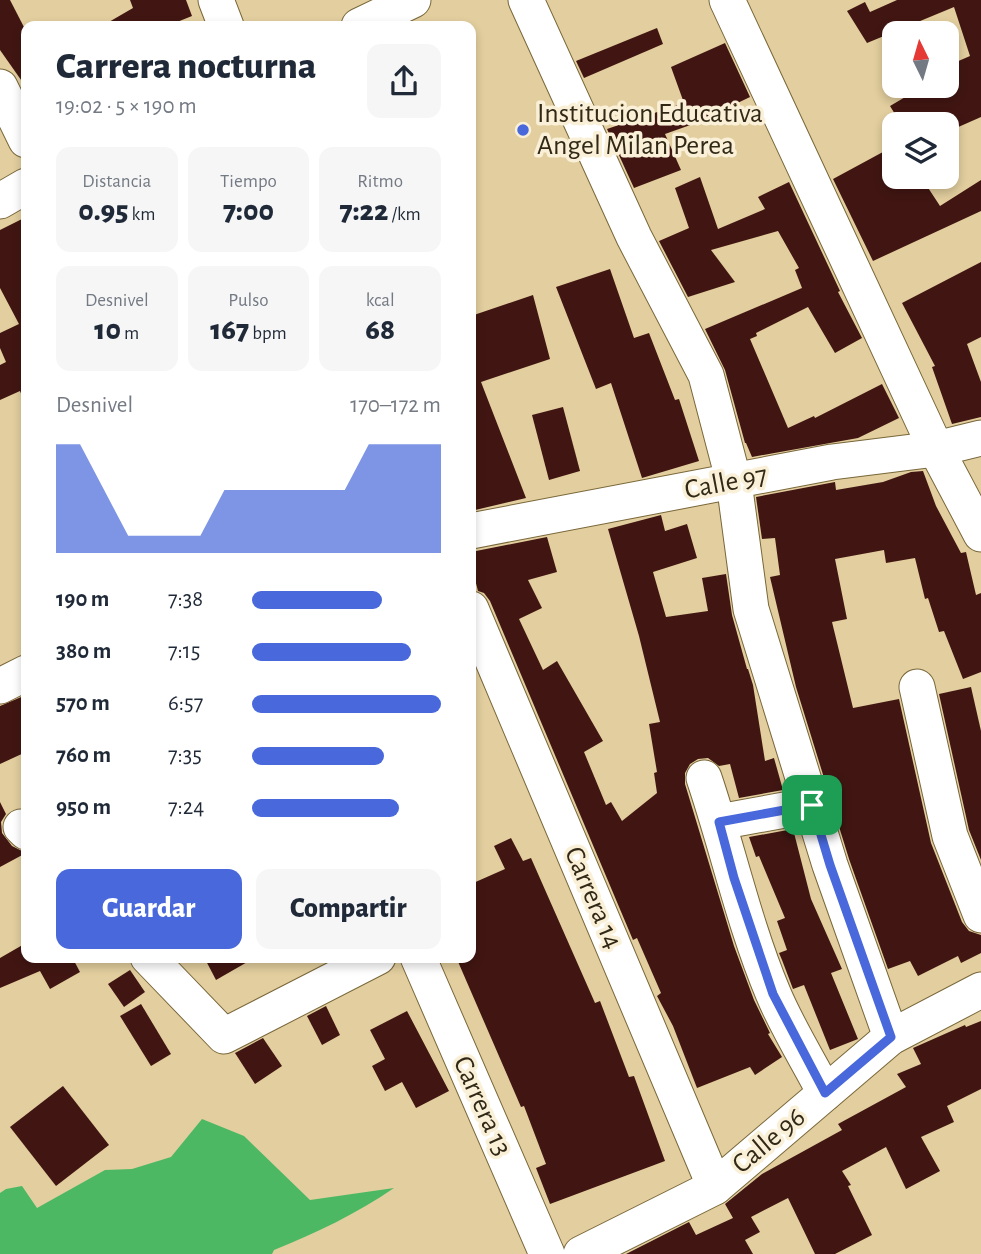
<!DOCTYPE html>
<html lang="es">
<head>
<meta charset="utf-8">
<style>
  :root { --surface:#fff; --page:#f6f6f7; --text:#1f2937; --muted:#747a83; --accent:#4868db }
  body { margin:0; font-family:"Alegreya Sans",sans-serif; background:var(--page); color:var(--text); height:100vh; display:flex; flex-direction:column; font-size:26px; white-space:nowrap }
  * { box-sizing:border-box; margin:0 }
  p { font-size:23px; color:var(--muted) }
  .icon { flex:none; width:38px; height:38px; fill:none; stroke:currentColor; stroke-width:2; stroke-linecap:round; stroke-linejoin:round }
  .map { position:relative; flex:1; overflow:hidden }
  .drawer { position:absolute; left:21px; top:21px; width:455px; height:942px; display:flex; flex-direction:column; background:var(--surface); border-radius:14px; box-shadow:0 4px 10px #0003 }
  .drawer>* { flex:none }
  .needle { width:46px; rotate:355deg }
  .fabs { position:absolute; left:882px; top:21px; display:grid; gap:14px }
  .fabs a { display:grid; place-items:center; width:77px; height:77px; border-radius:14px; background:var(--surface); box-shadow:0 4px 10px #0003; font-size:35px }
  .pin { position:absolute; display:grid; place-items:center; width:60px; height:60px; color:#fff; margin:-30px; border-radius:14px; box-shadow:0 4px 10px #0006 }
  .round { display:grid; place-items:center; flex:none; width:74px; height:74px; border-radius:14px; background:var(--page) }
  .summary { display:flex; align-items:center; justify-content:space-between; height:119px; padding:0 35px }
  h1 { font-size:38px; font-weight:800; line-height:52px }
  .figures { display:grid; grid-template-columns:repeat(3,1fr); gap:10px; height:119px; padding:7px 35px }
  .figures div { display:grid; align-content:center; border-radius:14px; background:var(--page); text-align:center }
  .figures b { font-size:30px; font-weight:800 }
  .figures small { font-size:19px; font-weight:400 }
  .figures p { font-size:19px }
  .chart { height:196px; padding:14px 35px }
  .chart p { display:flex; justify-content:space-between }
  .chart svg { width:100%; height:126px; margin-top:7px; fill:var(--accent); opacity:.7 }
  .action { display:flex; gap:14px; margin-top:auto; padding:14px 35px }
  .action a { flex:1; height:80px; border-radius:14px; background:var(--accent); color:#fff; font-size:28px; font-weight:800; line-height:80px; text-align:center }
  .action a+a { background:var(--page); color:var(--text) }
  ul { padding:0 35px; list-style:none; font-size:23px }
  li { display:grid; grid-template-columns:112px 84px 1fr; align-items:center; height:52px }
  li i { height:18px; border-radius:9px; background:var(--accent) }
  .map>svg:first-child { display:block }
  .water { fill:#4cb864 }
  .building { fill:#411612 }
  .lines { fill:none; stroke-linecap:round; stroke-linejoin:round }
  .minor-casing { stroke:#796739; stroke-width:37 }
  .minor { stroke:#fff; stroke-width:35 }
  .route-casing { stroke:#fff; stroke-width:14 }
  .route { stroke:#4868db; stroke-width:9 }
  .poi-dot { fill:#4868db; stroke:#faf0d8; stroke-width:2.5 }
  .labels { text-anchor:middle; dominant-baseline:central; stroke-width:7; stroke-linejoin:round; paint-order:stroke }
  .poi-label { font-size:28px; fill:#312916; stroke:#faf0d8; text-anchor:start }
  .street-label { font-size:28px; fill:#312916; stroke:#faf0d8 }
</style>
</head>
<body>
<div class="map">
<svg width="981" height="1254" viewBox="0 0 981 1254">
  <rect width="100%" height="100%" fill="#e2ce9e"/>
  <path class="water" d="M202 1119 244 1136 310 1200 394 1188C356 1214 316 1233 274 1250L272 1254H0V1193L6 1189 22 1186 37 1208 105 1170 132 1169 171 1157Z"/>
  <g class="building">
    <path d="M0 0H10L26 31V87L0 50Z"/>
    <path d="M130 0H186L192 16 167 26H102L133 8Z"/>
    <path d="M897 0H981V117L947 132V124H901L890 106 924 86H947V66L970 56 954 7 867 43 847 11 865 2 870 12Z"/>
    <path d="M657 28 663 44 584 78 576 61Z"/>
    <path d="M725 43 750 97 696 123 665 134 681 170 634 188 607 129 684 103 671 67Z"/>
    <path d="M894 146V177H921L940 206 981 180V211L873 261 833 179Z"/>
    <path d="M700 177 718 229 765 209 758 197 789 182 840 291 838 292 862 338 835 353 808 307 756 333 757 336 750 339 788 428 814 416 815 418 882 384 899 418 858 438 752 457 746 443H745L725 370 705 329 802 288 795 270 799 268 778 231 711 250 735 282 688 297 659 241 689 228 675 188Z"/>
    <path d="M26 217V406L20 391 0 400V365L6 362 0 348V333L19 324 0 288V230Z"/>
    <path d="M981 262V337L967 344 981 382V417L952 424 932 367 935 366 902 303Z"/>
    <path d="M610 269 634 338 649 333 675 400 679 399 699 461 642 478 611 383 596 389 556 287Z"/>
    <path d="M533 295 550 359 481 382 526 498 471 511V316Z"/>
    <path d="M563 407 580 471 549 480 532 415Z"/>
    <path d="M923 471 936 506 961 553 966 552 976 595 981 593V672L963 679 944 631 939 632 928 598 925 599 915 558 886 563 884 550 835 559 847 619 832 622 853 708 899 699 931 843 962 922 969 931 981 935V953L961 963 958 956 918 976 910 961 888 969 849 859 796 687 770 577 780 575 775 538 762 539 756 497 835 482 836 490 883 482 911 472Z"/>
    <path d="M661 515 665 531 687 524 697 558 653 572 666 617 708 611 702 578 726 574 732 615 747 669H748L753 685 765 761 774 758 783 790 739 798 730 764 719 766 708 758 698 759 690 764 685 773V784L734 946 754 1000 770 1033 768 1034 782 1057 755 1075 750 1067 697 1088 673 1026 657 996 661 993 637 938 633 940 490 601 484 593 478 591 471 564V552L547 537 557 572 528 580 542 608 519 619 543 670 557 661 603 741 584 752 606 805 611 802 622 821 657 793 654 773 657 772 649 724 660 722 639 636 608 529Z"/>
    <path d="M971 687 981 731V860L969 830 939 694Z"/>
    <path d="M26 695V752L0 764V706Z"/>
    <path d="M0 802 6 814 1 822 2 833 12 846 26 853 0 867Z"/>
    <path d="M793 829 811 899 842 969 831 973 858 1039 830 1050 804 985 793 989 782 960 779 953 787 950 777 921 785 918 759 856 756 857 749 837Z"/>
    <path d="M511 838 523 861 531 858 595 1003 600 1001 629 1077 634 1076 665 1161 550 1204 536 1168 546 1164 524 1106 521 1107 456 957H471V884L505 869 494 846Z"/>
    <path d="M26 943V957H72L80 972 50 989 40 971 0 988V958Z"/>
    <path d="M204 957H256L216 980Z"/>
    <path d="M130 970 145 992 124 1007 108 984Z"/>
    <path d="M141 1004 171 1054 151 1066 120 1016Z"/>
    <path d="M326 1006 340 1035 322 1045 307 1016Z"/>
    <path d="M407 1011 449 1091 416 1108 402 1082 385 1091 372 1066 385 1059 370 1030Z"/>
    <path d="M981 1021V1089L947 1106 954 1122 921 1137 940 1171 906 1189 886 1147 842 1171 851 1185 848 1186 872 1235 835 1254H815L788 1198 751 1217 760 1232 745 1240 753 1254H626L689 1222 696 1235 733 1218 725 1204 762 1174 842 1130 838 1124 906 1087 897 1074 921 1064 913 1048 965 1025 966 1027Z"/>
    <path d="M263 1038 282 1066 255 1084 235 1053Z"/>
    <path d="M63 1086 109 1145 56 1186 10 1127Z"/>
  </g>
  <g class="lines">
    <defs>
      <g id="minor">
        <path d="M216 0 226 26"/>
        <path d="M526 0 634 237 706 375 734 482 751 609 830 865 891 1037"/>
        <path d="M727 0 936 449 981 534"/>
        <path d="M359 26 413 0"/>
        <path d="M0 87 26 140"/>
        <path d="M0 201 26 186"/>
        <path d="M471 531 832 462 936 449 981 438"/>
        <path d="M471 609 715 1187"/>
        <path d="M0 686 26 673"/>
        <path d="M917 687 950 836 981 915"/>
        <path d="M704 778C728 849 744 924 773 993 787 1027 808 1060 825 1093"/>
        <path d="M719 822 812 805"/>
        <path d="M21 827 26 832"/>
        <path d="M148 957 224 1036 378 957"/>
        <path d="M418 957 547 1254"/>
        <path d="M581 1254 715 1187 891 1037 981 990"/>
      </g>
    </defs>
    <use href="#minor" class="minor-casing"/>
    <use href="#minor" class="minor"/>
  </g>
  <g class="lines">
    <defs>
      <path id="route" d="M812 805 830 865 891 1037 825 1093 773 994 734 878 719 822Z"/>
    </defs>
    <use href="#route" class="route-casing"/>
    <use href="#route" class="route"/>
  </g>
  <circle class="poi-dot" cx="523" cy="130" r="7"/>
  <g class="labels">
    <g class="poi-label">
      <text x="537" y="114">Institucion Educativa<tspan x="537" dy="32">Angel Milan Perea</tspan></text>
    </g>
    <g class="street-label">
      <text transform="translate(726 483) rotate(-11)">Calle 97</text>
      <text transform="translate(593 898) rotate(67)">Carrera 14</text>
      <text transform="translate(482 1106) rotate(66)">Carrera 13</text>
      <text transform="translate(769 1141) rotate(-40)">Calle 96</text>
    </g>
  </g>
</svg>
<div class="fabs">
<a><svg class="needle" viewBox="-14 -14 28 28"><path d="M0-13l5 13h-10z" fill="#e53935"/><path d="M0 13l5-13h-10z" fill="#747a83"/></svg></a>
<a><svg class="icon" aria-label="layers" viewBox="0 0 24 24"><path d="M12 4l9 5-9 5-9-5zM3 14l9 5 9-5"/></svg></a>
</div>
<div class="pin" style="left:812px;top:805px;background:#1e9e55"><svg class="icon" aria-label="arrive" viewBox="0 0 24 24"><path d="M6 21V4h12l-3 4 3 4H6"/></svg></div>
<section class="drawer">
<div class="summary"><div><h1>Carrera nocturna</h1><p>19:02 · 5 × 190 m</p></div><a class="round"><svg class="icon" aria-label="share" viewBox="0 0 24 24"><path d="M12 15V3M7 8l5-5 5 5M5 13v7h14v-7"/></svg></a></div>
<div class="figures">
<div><p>Distancia</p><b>0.95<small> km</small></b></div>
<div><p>Tiempo</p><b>7:00</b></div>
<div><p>Ritmo</p><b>7:22<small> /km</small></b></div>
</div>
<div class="figures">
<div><p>Desnivel</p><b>10<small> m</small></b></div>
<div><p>Pulso</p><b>167<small> bpm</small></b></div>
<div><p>kcal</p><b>68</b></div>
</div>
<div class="chart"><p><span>Desnivel</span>170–172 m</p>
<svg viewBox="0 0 160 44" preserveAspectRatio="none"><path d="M0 44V6L10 6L20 22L30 38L40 38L50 38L60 38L70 22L80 22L90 22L100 22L110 22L120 22L130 6L140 6L150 6L160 6V44z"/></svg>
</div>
<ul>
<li><b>190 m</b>7:38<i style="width:69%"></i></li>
<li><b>380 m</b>7:15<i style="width:84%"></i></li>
<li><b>570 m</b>6:57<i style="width:100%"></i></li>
<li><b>760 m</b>7:35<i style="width:70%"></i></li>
<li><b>950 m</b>7:24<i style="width:78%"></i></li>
</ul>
<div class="action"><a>Guardar</a><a>Compartir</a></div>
</section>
</div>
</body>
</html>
